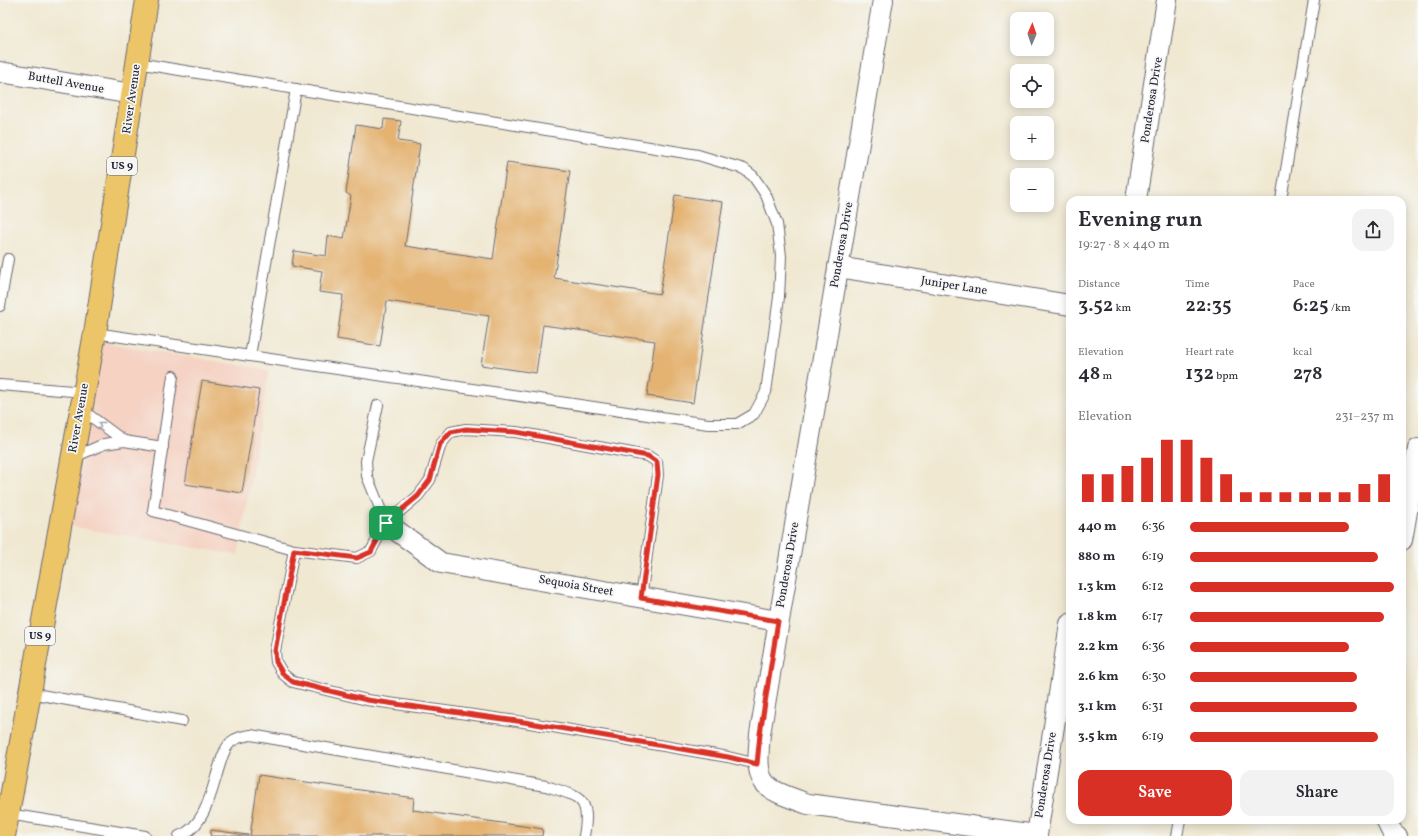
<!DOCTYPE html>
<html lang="en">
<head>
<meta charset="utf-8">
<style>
  :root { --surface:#fff; --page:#f2f2f3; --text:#2b2b33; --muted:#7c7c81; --accent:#d93025 }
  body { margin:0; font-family:Vollkorn,serif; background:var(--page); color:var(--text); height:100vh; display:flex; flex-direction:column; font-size:15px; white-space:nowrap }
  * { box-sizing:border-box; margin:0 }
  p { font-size:13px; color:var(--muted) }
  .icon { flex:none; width:22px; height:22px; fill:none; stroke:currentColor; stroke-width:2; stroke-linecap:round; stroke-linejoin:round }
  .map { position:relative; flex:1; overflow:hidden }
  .sheet { position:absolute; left:1066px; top:196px; width:340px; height:628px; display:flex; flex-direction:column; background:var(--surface); border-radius:12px; box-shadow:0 2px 10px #0003 }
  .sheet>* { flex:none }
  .needle { width:26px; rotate:2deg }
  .controls { position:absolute; left:1010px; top:12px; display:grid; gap:8px }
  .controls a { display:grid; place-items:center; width:44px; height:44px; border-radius:8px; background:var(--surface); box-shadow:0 2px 10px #0003; font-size:20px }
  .pin { position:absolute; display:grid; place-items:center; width:34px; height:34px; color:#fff; margin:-17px; border-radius:8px; box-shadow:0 2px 6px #0006 }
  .round { display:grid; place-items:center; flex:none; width:42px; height:42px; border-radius:12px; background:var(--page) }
  .headline { display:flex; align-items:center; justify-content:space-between; height:68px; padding:0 12px }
  h1 { font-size:22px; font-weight:600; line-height:30px }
  .metrics { display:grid; grid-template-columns:repeat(3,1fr); gap:6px; height:68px; padding:4px 12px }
  .metrics div { display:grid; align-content:center }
  .metrics b { font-size:20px; font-weight:600 }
  .metrics small { font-size:11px; font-weight:400 }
  .metrics p { font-size:11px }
  .chart { height:112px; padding:8px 12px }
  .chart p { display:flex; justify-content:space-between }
  .chart svg { width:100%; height:72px; margin-top:4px; stroke:var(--accent); stroke-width:6 }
  .primary-button { display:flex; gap:8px; margin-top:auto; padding:8px 12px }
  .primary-button a { flex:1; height:46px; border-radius:12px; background:var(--accent); color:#fff; font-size:16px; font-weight:600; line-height:46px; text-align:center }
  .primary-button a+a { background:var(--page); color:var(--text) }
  ul { padding:0 12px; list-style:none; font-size:13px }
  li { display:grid; grid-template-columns:64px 48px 1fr; align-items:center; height:30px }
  li i { height:10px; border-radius:5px; background:var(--accent) }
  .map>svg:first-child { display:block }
  .built { fill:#f5d2c2 }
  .building { fill:#e4b271 }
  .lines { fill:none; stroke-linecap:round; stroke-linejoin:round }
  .lane-casing { stroke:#6a6770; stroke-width:12 }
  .street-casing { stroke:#6a6770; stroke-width:22 }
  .highway-casing { stroke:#6a6770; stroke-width:24 }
  .lane { stroke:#fff; stroke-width:10 }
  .street { stroke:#fff; stroke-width:20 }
  .highway { stroke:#edc569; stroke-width:22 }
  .oneway { stroke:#9c9ca7 }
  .route-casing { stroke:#fff; stroke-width:8 }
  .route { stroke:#d93025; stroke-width:5 }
  .labels { text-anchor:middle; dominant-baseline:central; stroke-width:3.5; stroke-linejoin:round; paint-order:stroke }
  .shield { fill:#f6f6f2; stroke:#626272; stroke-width:1 }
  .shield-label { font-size:11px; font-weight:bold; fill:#22223b }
  .street-label { font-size:12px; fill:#22223b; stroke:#f6f6f2 }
</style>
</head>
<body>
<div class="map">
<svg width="1418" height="836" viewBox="0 0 1418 836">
  <rect width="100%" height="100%" fill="#f6f6f2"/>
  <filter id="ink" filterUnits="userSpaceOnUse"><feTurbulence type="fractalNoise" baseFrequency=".025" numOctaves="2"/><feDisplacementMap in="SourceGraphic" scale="8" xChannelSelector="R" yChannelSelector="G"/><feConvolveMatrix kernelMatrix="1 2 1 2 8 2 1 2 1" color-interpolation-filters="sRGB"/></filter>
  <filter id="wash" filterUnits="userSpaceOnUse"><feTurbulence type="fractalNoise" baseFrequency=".012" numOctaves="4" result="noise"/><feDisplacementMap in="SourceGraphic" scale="16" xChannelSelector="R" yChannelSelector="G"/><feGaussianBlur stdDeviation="0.9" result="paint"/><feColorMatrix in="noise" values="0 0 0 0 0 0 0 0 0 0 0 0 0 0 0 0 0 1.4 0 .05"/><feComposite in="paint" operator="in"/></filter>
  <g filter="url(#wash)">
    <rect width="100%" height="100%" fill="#f0e8d1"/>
    <path class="built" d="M101 342 269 370 238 555 69 526Z"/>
    <g id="blocks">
      <g class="building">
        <path d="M384 119 401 121 398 141 420 144 405 246 493 259 507 162 570 171 554 278 660 294 675 195 723 202 693 403 647 396 655 341 543 325 536 373 481 365 489 316 387 301 380 346 337 339 343 295 319 292 322 271 292 266 294 251 326 256 328 236 344 239 351 196 346 193 356 125 383 129Z"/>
        <path d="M202 381 259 390 242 493 185 484Z"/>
        <path d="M259 775 414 798 413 810 543 829 542 836H250Z"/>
        <path d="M211 830 248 835V836H210Z"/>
      </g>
    </g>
  </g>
  <g filter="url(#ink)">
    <use href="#blocks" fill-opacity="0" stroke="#6a6770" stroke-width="1"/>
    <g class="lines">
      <defs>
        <g id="lane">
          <path d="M1281 200 1314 0"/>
          <path d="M0 306 8 259"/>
          <path d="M95 333 708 424H737L754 414 766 392 779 297 781 256 777 224 766 195 753 176 744 169 698 155 137 63"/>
          <path d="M250 356 296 89"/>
          <path d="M173 376 153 511 294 550"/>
          <path d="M0 385 84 392"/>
          <path d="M378 405 366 461 367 476 386 523"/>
          <path d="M83 406 89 415 124 441"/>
          <path d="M72 458 104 444 124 441 163 447"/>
          <path d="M641 598 658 475 657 462 648 456 516 432 466 429 451 432 441 444 430 480 418 496 386 523 371 551 357 558 294 550 275 651 276 662 283 674 293 682 367 700 524 722 728 757 757 764"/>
          <path d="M30 693 182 721"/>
          <path d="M8 814 145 836"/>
          <path d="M179 836C206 827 212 788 220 764 222 757 225 747 231 742 237 737 244 736 251 735L546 786C580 797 591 797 584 836"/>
          <path d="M1177 836 1180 820"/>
        </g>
        <g id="street">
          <path d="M883 0 760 734C755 786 760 787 808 804L1037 835 1070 624"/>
          <path d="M0 72 132 94"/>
          <path d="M1136 200 1167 0"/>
          <path d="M838 267 1070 305"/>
          <path d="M386 523 441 563 778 621"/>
          <path d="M1402 540 1418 449"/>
          <path d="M1386 820 1392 832 1397 836"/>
        </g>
        <path id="highway" d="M4 836 95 333 147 0"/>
      </defs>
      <use href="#lane" class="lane-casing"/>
      <use href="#street" class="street-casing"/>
      <use href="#highway" class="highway-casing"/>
      <use href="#lane" class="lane"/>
      <use href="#street" class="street"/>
      <use href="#highway" class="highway"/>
    </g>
    <defs><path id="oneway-chevron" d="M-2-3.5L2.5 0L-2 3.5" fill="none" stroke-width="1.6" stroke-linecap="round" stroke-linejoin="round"/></defs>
    <use class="oneway" href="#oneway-chevron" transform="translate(101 424) rotate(-142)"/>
  </g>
  <g class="lines" filter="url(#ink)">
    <defs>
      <path id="route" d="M466 429 516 432 648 456 657 462 658 475 641 598 778 621 760 734 757 764 728 757 524 722 367 700 293 682 283 674 276 662 275 651 294 550 357 558 371 552 386 523 418 496 430 480 440 444 451 432Z"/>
    </defs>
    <use href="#route" class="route-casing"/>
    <use href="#route" class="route"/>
  </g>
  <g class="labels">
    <g class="shield">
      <rect x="107" y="157" width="30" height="18" rx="3"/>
      <rect x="25" y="627" width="30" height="18" rx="3"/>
    </g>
    <g class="shield-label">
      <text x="122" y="166">US 9</text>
      <text x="40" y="636">US 9</text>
    </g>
    <g class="street-label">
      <text transform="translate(66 83) rotate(10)">Buttell Avenue</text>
      <text transform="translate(132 99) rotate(-82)">River Avenue</text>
      <text transform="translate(1152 100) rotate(-81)">Ponderosa Drive</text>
      <text transform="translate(842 245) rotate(-80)">Ponderosa Drive</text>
      <text transform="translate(954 286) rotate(9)">Juniper Lane</text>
      <text transform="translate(79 418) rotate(-80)">River Avenue</text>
      <text transform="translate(788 565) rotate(-80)">Ponderosa Drive</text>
      <text transform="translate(576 586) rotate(10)">Sequoia Street</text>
      <text transform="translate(1046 775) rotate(-81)">Ponderosa Drive</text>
    </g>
  </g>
</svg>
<div class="controls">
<a><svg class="needle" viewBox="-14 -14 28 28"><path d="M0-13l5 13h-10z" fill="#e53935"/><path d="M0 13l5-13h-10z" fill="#7c7c81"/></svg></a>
<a><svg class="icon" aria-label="locate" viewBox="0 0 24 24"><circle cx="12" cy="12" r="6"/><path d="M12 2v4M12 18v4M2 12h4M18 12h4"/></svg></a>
<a>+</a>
<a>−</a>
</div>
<div class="pin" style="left:386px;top:523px;background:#1e9e55"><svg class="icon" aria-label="arrive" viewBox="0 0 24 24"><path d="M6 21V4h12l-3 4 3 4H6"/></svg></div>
<section class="sheet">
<div class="headline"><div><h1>Evening run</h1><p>19:27 · 8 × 440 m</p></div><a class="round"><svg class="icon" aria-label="share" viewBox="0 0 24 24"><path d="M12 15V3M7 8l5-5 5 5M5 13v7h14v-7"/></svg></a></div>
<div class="metrics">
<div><p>Distance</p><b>3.52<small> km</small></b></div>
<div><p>Time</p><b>22:35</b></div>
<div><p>Pace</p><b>6:25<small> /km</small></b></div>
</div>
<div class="metrics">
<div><p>Elevation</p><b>48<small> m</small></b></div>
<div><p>Heart rate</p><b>132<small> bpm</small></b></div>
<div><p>kcal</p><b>278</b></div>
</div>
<div class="chart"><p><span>Elevation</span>231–237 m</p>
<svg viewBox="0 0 160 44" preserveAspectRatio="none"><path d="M5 44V27M15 44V27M25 44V22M35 44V17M45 44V6M55 44V6M65 44V17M75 44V27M85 44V38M95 44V38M105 44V38M115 44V38M125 44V38M135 44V38M145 44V33M155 44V27"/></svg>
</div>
<ul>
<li><b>440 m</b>6:36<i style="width:78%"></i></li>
<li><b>880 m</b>6:19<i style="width:92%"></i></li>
<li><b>1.3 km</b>6:12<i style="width:100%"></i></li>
<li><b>1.8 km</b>6:17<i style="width:95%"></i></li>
<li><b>2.2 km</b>6:36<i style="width:78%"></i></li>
<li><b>2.6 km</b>6:30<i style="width:82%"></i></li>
<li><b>3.1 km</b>6:31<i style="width:82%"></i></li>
<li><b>3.5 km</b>6:19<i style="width:92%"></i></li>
</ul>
<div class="primary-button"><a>Save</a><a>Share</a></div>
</section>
</div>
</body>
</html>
